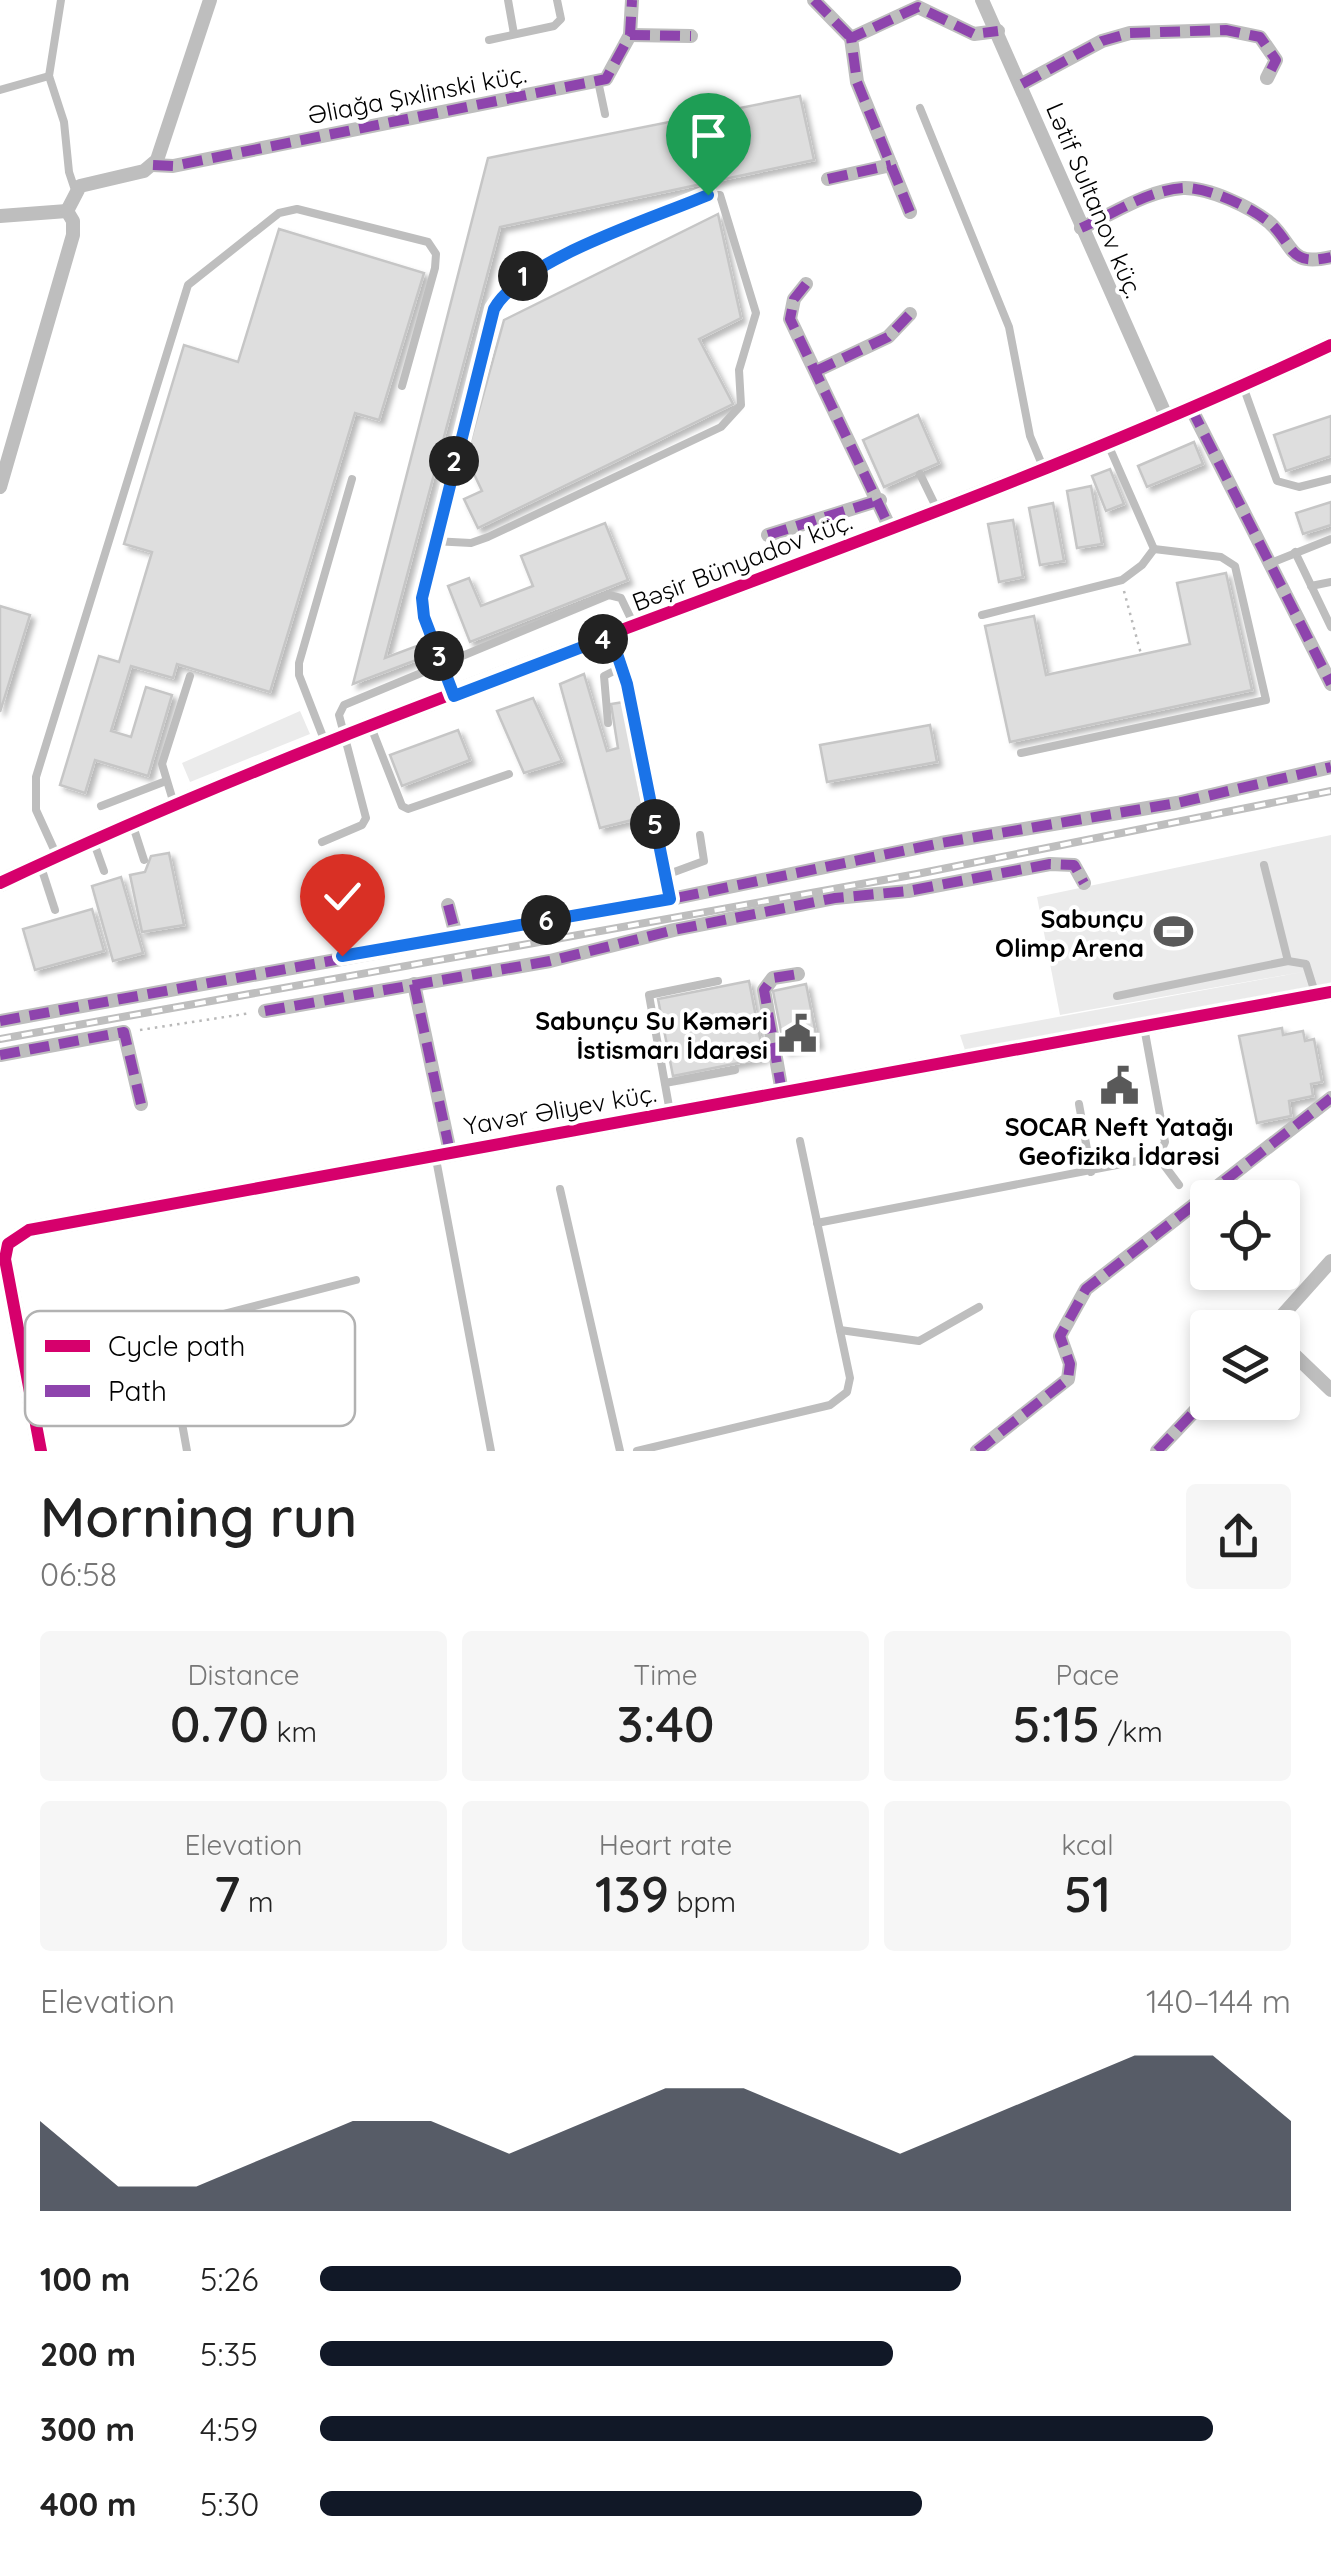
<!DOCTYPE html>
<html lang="en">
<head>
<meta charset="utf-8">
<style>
  :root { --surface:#fff; --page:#f6f6f6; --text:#222; --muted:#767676; --accent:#111827 }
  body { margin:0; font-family:Quicksand,sans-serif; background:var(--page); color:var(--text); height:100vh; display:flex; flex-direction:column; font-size:38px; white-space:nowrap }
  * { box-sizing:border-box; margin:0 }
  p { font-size:32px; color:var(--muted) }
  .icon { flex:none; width:55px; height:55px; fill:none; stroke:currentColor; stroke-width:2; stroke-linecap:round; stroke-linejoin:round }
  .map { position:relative; height:1451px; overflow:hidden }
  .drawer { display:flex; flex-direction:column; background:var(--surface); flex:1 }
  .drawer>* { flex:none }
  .buttons { position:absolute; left:1190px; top:1180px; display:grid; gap:20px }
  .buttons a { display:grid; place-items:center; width:110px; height:110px; border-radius:10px; background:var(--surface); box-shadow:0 5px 15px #0003; font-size:50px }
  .pin { position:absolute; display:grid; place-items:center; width:85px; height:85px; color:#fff; margin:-102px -42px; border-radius:50% 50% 50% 0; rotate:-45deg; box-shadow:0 0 10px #0007 }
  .pin .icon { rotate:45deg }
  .km { position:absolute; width:50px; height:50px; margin:-25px; border-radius:50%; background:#222; color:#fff; font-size:28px; line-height:50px; text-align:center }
  .round { display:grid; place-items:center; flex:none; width:105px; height:105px; border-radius:10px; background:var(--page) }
  .summary { display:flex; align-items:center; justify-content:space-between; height:170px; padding:0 40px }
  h1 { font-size:55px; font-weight:600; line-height:75px }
  .stats { display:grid; grid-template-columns:repeat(3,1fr); gap:15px; height:170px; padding:10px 40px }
  .stats div { display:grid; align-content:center; border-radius:10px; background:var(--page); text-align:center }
  .stats b { font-size:50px; font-weight:600 }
  .stats small { font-size:28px; font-weight:400 }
  .stats p { font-size:28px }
  .chart { height:280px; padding:20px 40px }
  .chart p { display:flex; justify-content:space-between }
  .chart svg { width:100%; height:180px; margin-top:10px; fill:var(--accent); opacity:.7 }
  ul { padding:0 40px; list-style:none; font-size:32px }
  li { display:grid; grid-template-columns:160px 120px 1fr; align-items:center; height:75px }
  li i { height:25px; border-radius:12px; background:var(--accent) }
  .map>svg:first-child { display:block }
  .green { fill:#ebebeb }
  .building { fill:#dedede; stroke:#c6c6c6; stroke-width:2.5; filter:url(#shadow) }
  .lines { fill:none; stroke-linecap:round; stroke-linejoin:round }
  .path { stroke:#b9b9b9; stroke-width:2.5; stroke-dasharray:2.5 5; stroke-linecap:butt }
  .service { stroke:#bebebe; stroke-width:8 }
  .minor { stroke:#bebebe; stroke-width:14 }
  .tertiary { stroke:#bebebe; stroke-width:18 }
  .rail-casing { stroke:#bebebe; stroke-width:8 }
  .rail { stroke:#fff; stroke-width:4; stroke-dasharray:11; stroke-linecap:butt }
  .quiet { stroke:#8e44ad; stroke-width:10; stroke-dasharray:20 10; stroke-linecap:butt }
  .cycleway-casing { stroke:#fff; stroke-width:19 }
  .cycleway { stroke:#d6006c; stroke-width:12 }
  .route-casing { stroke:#fff; stroke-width:20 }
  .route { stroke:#1a73e8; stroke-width:12 }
  .labels { text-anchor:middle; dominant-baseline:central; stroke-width:8; stroke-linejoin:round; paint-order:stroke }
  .street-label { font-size:25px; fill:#000; stroke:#fff }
  .poi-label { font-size:25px; font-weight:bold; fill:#000; stroke:#fff; text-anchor:end }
  .key { fill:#fff; stroke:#b2b2b2; stroke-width:2.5 }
  .key-label { font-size:28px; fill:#000 }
</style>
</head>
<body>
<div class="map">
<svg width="1331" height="1451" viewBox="0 0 1331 1451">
  <defs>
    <filter id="shadow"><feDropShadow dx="4.5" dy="4.5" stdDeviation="2.5" flood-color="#0004"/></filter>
  </defs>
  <rect width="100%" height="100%" fill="#fff"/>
  <g class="green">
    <path d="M300 711 310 734 190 782 182 763Z"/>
    <path d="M1331 835V985L966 1053 960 1035 1313 970 1060 1015 1037 897Z"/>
  </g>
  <g class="building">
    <path d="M800 96 814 160 500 227 385 658 422 644 427 656 353 684 488 158Z"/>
    <path d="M718 214 741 318 699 339 733 404 478 528 464 499 482 491 466 457 504 320Z"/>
    <path d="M279 229 424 273 379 420 355 413 270 692 177 664 173 678 131 666 111 731 131 737 146 687 172 695 148 776 95 760 85 793 60 785 99 656 119 662 152 552 124 544 184 345 238 362Z"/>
    <path d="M918 415 939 463 884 487 863 440Z"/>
    <path d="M1331 416V456L1286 471 1274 435Z"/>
    <path d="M1194 442 1203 464 1147 487 1138 466Z"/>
    <path d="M1110 469 1124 504 1106 511 1092 476Z"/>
    <path d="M1091 486 1102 544 1077 548 1067 491Z"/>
    <path d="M1331 502V525L1303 534 1296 513Z"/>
    <path d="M1053 503 1064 561 1040 565 1029 508Z"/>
    <path d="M1013 520 1023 577 999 582 988 524Z"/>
    <path d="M605 523 628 580 470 642 448 586 469 578 481 606 533 586 521 556Z"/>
    <path d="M1226 573 1252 690 1010 742 985 626 1034 616 1046 675 1190 644 1177 583Z"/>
    <path d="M0 606 30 615 0 712Z"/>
    <path d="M584 674 607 751 618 748 611 704 624 702 644 817 600 828 560 684Z"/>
    <path d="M533 698 562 761 524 773 497 711Z"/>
    <path d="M930 725 937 762 827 782 820 745Z"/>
    <path d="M458 730 470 760 402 786 390 755Z"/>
    <path d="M169 853 184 925 142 932 130 875 145 872 151 856Z"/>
    <path d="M121 877 143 953 113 961 92 886Z"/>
    <path d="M92 909 104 951 35 970 23 929Z"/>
    <path d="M749 981 764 1058 673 1076 658 999Z"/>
    <path d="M806 984 818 1044 785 1051 773 991Z"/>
    <path d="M1282 1028 1283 1035 1303 1031 1305 1041 1314 1039 1322 1082 1311 1084 1313 1096 1289 1101 1291 1116 1257 1123 1239 1036Z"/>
  </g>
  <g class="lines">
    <g class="path">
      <path d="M1124 591 1141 654"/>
      <path d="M140 1030 251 1013"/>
    </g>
    <g class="service">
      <path d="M61 0 49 76 64 122 69 172 75 190"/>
      <path d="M508 0 514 34"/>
      <path d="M489 40 554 26 561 19 557 0"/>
      <path d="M598 81 605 114"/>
      <path d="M0 90 49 76"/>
      <path d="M920 108 1009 327 1030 436 1043 467"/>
      <path d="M1243 386 1277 481 1299 487 1331 479"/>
      <path d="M920 474 937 509"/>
      <path d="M433 541 471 543 488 537 721 427 741 405 739 370 756 313 720 195H708L536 268 515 281 494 309 423 582 425 617 453 693"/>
      <path d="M1295 552 1331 627"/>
      <path d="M1271 563 1331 539"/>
      <path d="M1311 586 1331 582"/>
      <path d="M982 615 1122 580 1142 565 1154 549 1107 442"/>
      <path d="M611 636 627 685 671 899"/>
      <path d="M608 723 604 676 622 667"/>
      <path d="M371 727 402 806 408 809 509 774"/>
      <path d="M325 742 299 675V663L352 479"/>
      <path d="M1021 753 1266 700 1235 566 1221 557 1154 549"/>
      <path d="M174 804 162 764 190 676"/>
      <path d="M101 806 166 781"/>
      <path d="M133 826 144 860"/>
      <path d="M322 842 362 825 366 818 339 715 344 705 609 595 621 598 634 625"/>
      <path d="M94 843 104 871"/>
      <path d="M57 856 36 810V777L188 285 279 213 297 209 428 242 436 254 435 268 402 386"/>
      <path d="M40 864 55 910"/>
      <path d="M1264 865 1288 961"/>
      <path d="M666 875 704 861 700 835"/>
      <path d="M1117 996 1288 961 1306 964 1316 996"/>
      <path d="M665 1083 735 1070"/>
      <path d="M1079 1104 1091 1172"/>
      <path d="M670 1112 649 995 718 981"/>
      <path d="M1158 1157 1179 1185"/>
      <path d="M436 1159 491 1451"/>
      <path d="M560 1189 620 1451"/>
      <path d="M817 1223 1158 1157 1165 1142 1144 1027"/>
      <path d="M840 1330 919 1341 979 1307"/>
      <path d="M187 1451 165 1329 356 1280"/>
      <path d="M637 1451 830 1405 847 1392 850 1378 800 1141"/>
    </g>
    <g class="minor">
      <path d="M814 0 851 38"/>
      <path d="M982 0 1167 418"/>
      <path d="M630 35 691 36"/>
      <path d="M1022 84 1102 41 1130 33 1226 30 1260 37 1276 60 1267 78"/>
      <path d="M153 165 173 166 606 79 630 35 632 0"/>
      <path d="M828 179 891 165"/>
      <path d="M67 211 80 186 144 171 157 160 210 0"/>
      <path d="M910 212 857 82 851 38 918 7 974 34 998 31"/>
      <path d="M0 216 67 211"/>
      <path d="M1081 228C1113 214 1148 190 1183 188 1208 187 1251 207 1270 223 1295 246 1288 267 1331 257"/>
      <path d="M806 284 794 299 790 319 890 528"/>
      <path d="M816 371 888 337 910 314"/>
      <path d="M1191 408 1331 684"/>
      <path d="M0 487 73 235V221L67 211"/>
      <path d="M768 535 880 500"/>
      <path d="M448 905 456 935"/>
      <path d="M414 984 450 1152"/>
      <path d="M265 1011 550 961 674 930 835 898 908 891 1050 864 1074 865 1084 883"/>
      <path d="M0 1021 671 899 941 843 1177 803 1331 767"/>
      <path d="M0 1055 124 1032 141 1104"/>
      <path d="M782 1092 764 990 773 978 798 974"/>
      <path d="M1271 1328 1331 1261"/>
      <path d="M1282 1343 1331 1390"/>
      <path d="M977 1451 1068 1379 1070 1364 1060 1336 1086 1289 1331 1098"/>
      <path d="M1157 1451 1208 1397"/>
    </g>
    <g class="tertiary">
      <path d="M0 883C433 679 898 548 1331 345"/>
      <path d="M41 1451 5 1259 8 1244 29 1230 1331 992"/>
    </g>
    <defs>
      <path id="rail" d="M0 1039 917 874 1331 791"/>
    </defs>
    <use href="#rail" class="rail-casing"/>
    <use href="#rail" class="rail"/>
    <g class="quiet">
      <path d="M814 0 851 38"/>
      <path d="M630 35 691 36"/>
      <path d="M1022 84 1102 41 1130 33 1226 30 1260 37 1276 60 1267 78"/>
      <path d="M153 165 173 166 606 79 630 35 632 0"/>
      <path d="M828 179 891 165"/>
      <path d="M910 212 857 82 851 38 918 7 974 34 998 31"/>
      <path d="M1081 228C1113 214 1148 190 1183 188 1208 187 1251 207 1270 223 1295 246 1288 267 1331 257"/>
      <path d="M806 284 794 299 790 319 890 528"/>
      <path d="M816 371 888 337 910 314"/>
      <path d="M1191 408 1331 684"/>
      <path d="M768 535 880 500"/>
      <path d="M448 905 456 935"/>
      <path d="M414 984 450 1152"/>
      <path d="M265 1011 550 961 674 930 835 898 908 891 1050 864 1074 865 1084 883"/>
      <path d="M0 1021 671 899 941 843 1177 803 1331 767"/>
      <path d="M0 1055 124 1032 141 1104"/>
      <path d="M782 1092 764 990 773 978 798 974"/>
      <path d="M977 1451 1068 1379 1070 1364 1060 1336 1086 1289 1331 1098"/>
      <path d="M1157 1451 1208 1397"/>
    </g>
    <defs>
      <g id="cycleway">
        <path d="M0 883C433 679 898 548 1331 345"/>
        <path d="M41 1451 5 1259 8 1244 29 1230 1331 992"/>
      </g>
    </defs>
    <use href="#cycleway" class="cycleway-casing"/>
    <use href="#cycleway" class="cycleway"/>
  </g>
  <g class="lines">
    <defs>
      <path id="route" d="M342 956 670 899 627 684 611 636 454 696 424 617 422 598 494 309C522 259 652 219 708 195"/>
    </defs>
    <use href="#route" class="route-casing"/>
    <use href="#route" class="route"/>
  </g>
  <defs>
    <symbol id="stadium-bare" viewBox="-9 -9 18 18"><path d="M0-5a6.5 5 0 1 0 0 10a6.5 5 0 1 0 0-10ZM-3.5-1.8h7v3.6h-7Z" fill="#595959" stroke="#fff" stroke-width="2.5" paint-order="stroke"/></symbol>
    <symbol id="civic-bare" viewBox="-9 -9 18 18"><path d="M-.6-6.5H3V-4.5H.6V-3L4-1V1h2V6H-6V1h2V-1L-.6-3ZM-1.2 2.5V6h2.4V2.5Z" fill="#595959" stroke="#fff" stroke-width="2.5" paint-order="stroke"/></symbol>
  </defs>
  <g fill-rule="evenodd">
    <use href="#stadium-bare" x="1146" y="904" width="55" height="55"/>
    <use href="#civic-bare" x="770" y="1006" width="55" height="55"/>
    <use href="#civic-bare" x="1092" y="1058" width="55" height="55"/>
  </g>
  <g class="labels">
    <g class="street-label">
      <text transform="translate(417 94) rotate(-11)">Əliağa Şıxlinski küç.</text>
      <text transform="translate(1095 200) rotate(67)">Lətif Sultanov küç.</text>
      <text transform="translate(742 561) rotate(-21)">Bəşir Bünyadov küç.</text>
      <text transform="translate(560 1109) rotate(-10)">Yavər Əliyev küç.</text>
    </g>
    <g class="poi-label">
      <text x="1144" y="918">Sabunçu<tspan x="1144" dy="29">Olimp Arena</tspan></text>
      <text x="768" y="1020">Sabunçu Su Kəməri<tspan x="768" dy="29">İstismarı İdarəsi</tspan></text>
      <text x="1119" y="1126" text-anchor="middle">SOCAR Neft Yatağı<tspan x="1119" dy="29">Geofizika İdarəsi</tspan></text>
    </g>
  </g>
  <rect x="25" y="1311" width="330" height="115" rx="15" class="key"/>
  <rect x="45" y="1340" width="45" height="12" fill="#d6006c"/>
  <rect x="45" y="1385" width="45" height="12" fill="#8e44ad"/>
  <g class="key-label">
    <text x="108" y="1356">Cycle path</text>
    <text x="108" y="1401">Path</text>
  </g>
</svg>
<div class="buttons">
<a><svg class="icon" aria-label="locate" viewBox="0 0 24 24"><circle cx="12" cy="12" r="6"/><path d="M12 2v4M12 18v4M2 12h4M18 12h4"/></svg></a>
<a><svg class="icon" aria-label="layers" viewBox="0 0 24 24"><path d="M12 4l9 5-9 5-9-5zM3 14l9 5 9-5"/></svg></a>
</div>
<div class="pin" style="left:708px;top:195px;background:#1e9e55"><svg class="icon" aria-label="arrive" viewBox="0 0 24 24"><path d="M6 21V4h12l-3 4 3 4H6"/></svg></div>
<div class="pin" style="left:342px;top:956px;background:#d93025"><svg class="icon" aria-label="check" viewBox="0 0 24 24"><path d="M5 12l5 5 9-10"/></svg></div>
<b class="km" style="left:523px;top:276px">1</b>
<b class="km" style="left:454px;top:461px">2</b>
<b class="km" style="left:439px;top:656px">3</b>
<b class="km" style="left:603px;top:639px">4</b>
<b class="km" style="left:655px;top:824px">5</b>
<b class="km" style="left:546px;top:920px">6</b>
</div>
<section class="drawer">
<div class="summary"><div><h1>Morning run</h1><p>06:58</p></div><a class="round"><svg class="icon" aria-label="share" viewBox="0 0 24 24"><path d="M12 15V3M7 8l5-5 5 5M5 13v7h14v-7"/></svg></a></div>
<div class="stats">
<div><p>Distance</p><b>0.70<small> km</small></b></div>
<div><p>Time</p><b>3:40</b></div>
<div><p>Pace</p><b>5:15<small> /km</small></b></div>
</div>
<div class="stats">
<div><p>Elevation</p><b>7<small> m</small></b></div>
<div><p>Heart rate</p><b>139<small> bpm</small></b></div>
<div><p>kcal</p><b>51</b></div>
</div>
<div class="chart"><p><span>Elevation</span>140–144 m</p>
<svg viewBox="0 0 160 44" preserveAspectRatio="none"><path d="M0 44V22L10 38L20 38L30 30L40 22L50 22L60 30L70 22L80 14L90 14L100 22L110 30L120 22L130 14L140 6L150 6L160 22V44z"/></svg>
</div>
<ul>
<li><b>100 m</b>5:26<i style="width:66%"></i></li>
<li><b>200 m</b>5:35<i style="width:59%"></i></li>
<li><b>300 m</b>4:59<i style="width:92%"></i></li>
<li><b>400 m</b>5:30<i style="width:62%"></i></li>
</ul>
</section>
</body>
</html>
